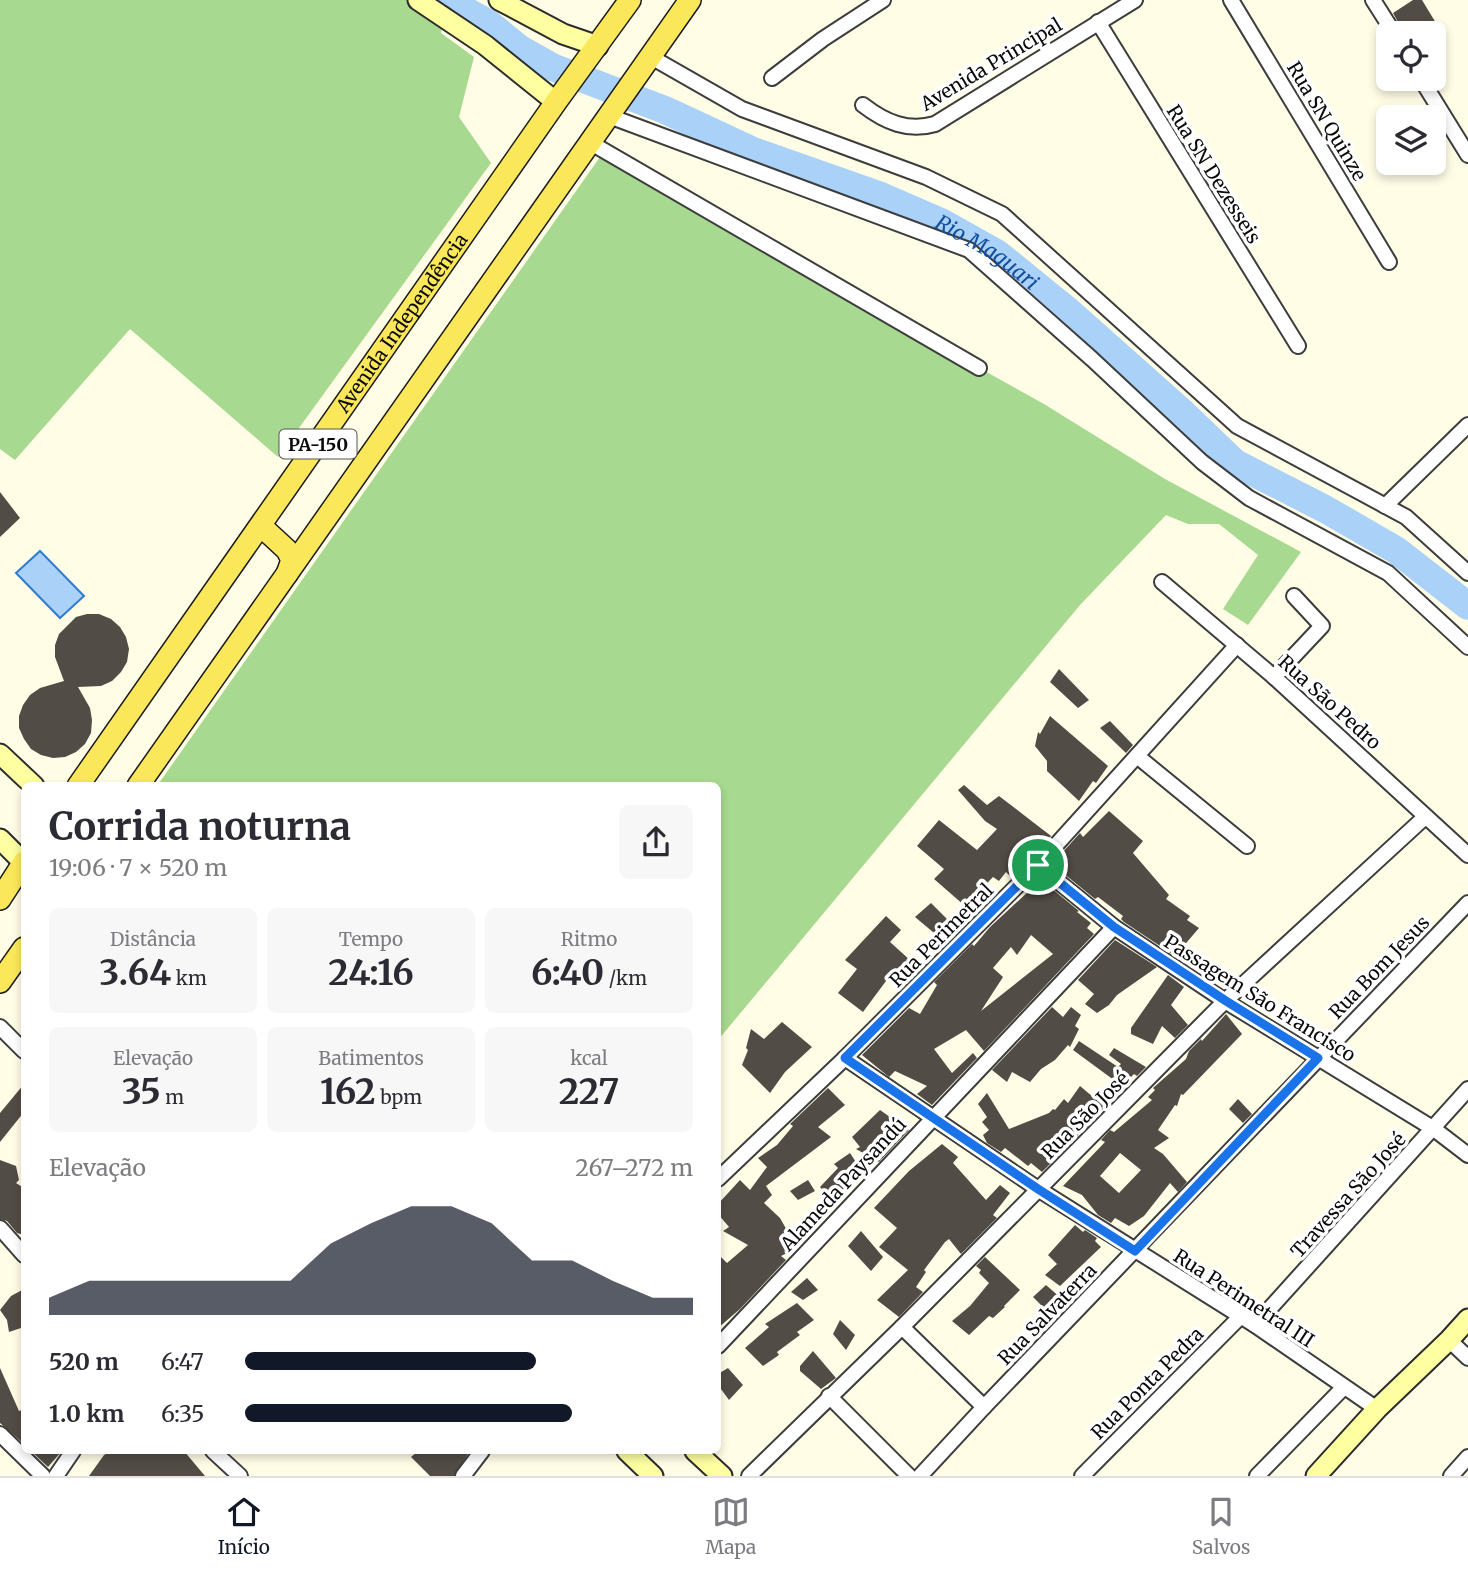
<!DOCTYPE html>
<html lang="pt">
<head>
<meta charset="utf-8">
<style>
  :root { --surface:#fff; --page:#f7f7f7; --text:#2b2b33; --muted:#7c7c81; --line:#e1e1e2; --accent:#111827 }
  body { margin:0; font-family:Merriweather,serif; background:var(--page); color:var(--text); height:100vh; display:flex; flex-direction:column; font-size:26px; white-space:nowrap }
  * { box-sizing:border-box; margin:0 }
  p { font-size:23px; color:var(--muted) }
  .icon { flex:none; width:38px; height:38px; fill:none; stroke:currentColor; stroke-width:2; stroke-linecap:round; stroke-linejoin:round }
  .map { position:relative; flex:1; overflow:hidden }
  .details { position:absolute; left:21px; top:782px; width:700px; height:672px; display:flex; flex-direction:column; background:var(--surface); border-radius:10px; box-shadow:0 4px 10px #0003 }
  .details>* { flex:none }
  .fabs { position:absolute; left:1376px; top:21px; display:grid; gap:14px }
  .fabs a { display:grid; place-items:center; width:70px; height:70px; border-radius:10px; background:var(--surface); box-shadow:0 4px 10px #0003; font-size:35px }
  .pin { position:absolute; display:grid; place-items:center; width:60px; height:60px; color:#fff; margin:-30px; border:4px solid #fff; border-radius:50%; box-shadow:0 2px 7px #0007 }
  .round { display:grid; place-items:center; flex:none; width:74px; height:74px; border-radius:10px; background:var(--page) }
  .overview { display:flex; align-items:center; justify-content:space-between; height:119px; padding:0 28px }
  h1 { font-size:38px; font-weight:700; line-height:52px }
  .figures { display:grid; grid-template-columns:repeat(3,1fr); gap:10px; height:119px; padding:7px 28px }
  .figures div { display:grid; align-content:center; border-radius:10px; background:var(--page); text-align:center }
  .figures b { font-size:35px; font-weight:700 }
  .figures small { font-size:19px; font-weight:400 }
  .figures p { font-size:19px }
  .chart { height:196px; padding:14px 28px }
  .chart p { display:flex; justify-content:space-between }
  .chart svg { width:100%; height:126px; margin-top:7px; fill:var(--accent); opacity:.7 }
  ul { padding:0 28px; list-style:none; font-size:23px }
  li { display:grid; grid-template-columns:112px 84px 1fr; align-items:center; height:52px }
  li i { height:18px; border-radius:9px; background:var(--accent) }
  .dock { display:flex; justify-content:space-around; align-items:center; height:98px; border-top:2px solid var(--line); background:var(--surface); font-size:19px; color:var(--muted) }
  .dock a { display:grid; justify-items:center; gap:4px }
  .dock .active { color:var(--accent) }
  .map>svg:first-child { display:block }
  .forest { fill:#a8d990 }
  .water { fill:#aad1f7; stroke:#307ccf; stroke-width:2 }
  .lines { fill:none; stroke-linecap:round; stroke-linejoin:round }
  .river { stroke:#aad1f7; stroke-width:28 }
  .building { fill:#524c46; fill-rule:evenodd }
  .street-casing { stroke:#3d3d3d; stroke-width:18 }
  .secondary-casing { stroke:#2c2c2c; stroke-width:23 }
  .primary-casing { stroke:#1b1b1b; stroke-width:24 }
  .street { stroke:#fff; stroke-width:14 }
  .secondary { stroke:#feffa1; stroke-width:19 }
  .primary { stroke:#fbe85a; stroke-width:21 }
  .route-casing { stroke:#fff; stroke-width:14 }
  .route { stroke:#1a73e8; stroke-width:9 }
  .labels { text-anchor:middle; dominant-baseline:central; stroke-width:7; stroke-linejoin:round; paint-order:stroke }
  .shield { fill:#fff; stroke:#545454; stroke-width:2 }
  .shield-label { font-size:18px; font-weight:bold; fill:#0a0a0a }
  .street-label { font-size:19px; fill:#0a0a0a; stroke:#fff }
  .water-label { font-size:21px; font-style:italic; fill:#134f9b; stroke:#fff }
</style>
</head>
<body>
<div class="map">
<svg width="1468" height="1476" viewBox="0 0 1468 1476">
  <rect width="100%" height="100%" fill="#fffde6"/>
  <g class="forest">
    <path d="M0 0H446L441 33 474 57 459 117 491 163 278 457 130 329 15 460 0 449Z"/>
    <path d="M600 157 1044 404 1165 479 1301 552 1248 625 1223 609 1258 555 1219 524H1188L1166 515 1080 605 718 1040V786H157Z"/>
  </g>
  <path class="water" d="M40 551 84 596 60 618 16 573Z"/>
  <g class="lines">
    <path class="river" id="s1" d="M446 0 488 23 520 49 552 67 665 110 753 151 881 196 941 222 998 254 1067 310 1184 414 1235 463 1325 509 1396 550 1468 606"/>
  </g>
  <g class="building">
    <path d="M1413 0H1422L1439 28 1424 33H1404L1393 13Z"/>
    <path d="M0 492 20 518 0 537Z"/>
    <path d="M87 614H99L111 619 120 627 126 637 129 649 127 662 121 672 112 681 101 686 78 687 90 708 92 720 91 733 85 744 76 752 65 757 53 758 41 755 31 749 24 739 19 728V716L23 705 30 695 40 688 64 681 55 657V645L59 634 76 617Z"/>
    <path d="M1059 669 1089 700 1078 708 1050 682Z"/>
    <path d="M1050 716 1108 766 1096 783 1093 781 1079 801 1047 771V761L1035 746 1038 732 1040 734Z"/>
    <path d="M1110 721 1133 745 1126 753 1100 728Z"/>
    <path d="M964 785 987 805 999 796 1051 836 1032 858 1023 849 1009 875 1006 872 999 881 993 877 965 906 934 879 944 869 917 846 939 820 977 850 997 829 985 821 958 790Z"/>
    <path d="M1109 811 1143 841 1133 853 1169 895 1166 899 1190 916 1187 920 1199 928 1175 956 1124 922 1121 919 1123 916 1098 897 1095 899 1052 864 1080 833 1083 837Z"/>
    <path d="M1039 878 1079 911 1077 912 1091 923 1087 928 1094 934 984 1051 966 1030 934 1049 952 1073 973 1053 977 1058 932 1105 917 1094 927 1086 895 1071 889 1077 862 1055 909 1008 920 1014 937 985 934 982 972 944 974 946 990 927 1030 890 1028 888ZM1031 935 1053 954 981 1011 1003 977 993 968 1011 947 1017 955Z"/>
    <path d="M931 903 959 931 946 943 915 917Z"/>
    <path d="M886 916 901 930 890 942 911 961 893 980 889 977 863 1012 838 993 857 969 845 960Z"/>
    <path d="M1115 940 1157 967 1117 995 1109 1005 1097 1013 1085 1004 1094 994 1078 980Z"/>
    <path d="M1168 975 1184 987 1171 1005 1188 1025 1175 1038 1162 1026 1153 1044 1131 1034V1028Z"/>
    <path d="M1052 1007 1063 1017 1071 1007 1081 1015 1075 1026 1079 1029 1070 1047 1068 1045 1055 1060 1041 1069 1030 1082 1012 1072 1007 1082 992 1070Z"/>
    <path d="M1226 1014 1242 1034 1183 1095 1181 1094 1177 1106 1175 1105 1158 1130 1169 1138 1154 1148 1163 1154 1187 1182 1178 1192 1170 1183 1144 1216 1129 1226 1115 1218 1111 1223 1098 1215 1082 1195 1063 1186 1105 1142 1101 1140 1110 1130 1114 1132 1152 1100 1148 1097 1155 1090 1153 1088 1186 1059 1189 1051 1201 1039 1202 1041ZM1120 1153 1141 1170 1119 1193 1100 1176Z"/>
    <path d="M782 1022 812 1047 785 1072 770 1093 742 1065 748 1050 746 1048 751 1029 764 1039Z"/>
    <path d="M1079 1041 1118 1067 1121 1064 1109 1055 1114 1048 1146 1067 1137 1076 1134 1074 1122 1086 1073 1050Z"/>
    <path d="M24 1084V1112L0 1142V1113Z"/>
    <path d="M1080 1086 1105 1107 1085 1129 1082 1127 1077 1137 1042 1172 1031 1163 1028 1166 1005 1148 1001 1152 987 1143 983 1135 989 1130 982 1122 987 1117 978 1104 987 1093 1009 1129 1049 1113 1053 1109 1055 1110 1064 1099 1068 1103Z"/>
    <path d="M828 1088 845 1105 818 1127 831 1137 766 1186 772 1195 764 1203 780 1218 797 1248 781 1256 786 1260 740 1309 718 1328V1254L727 1263 748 1245 723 1231 729 1227 718 1214V1204L740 1180 750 1190 767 1167 758 1158 777 1145 793 1126 790 1124Z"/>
    <path d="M1238 1099 1252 1114 1243 1123 1229 1109Z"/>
    <path d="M880 1110 897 1122 899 1120 909 1130 879 1162 856 1149 860 1147 852 1137Z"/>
    <path d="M942 1144 958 1157 953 1163 986 1200 1000 1185 1010 1193 993 1215 997 1218 961 1254 949 1239 945 1242 924 1270 926 1272 916 1287 923 1292 899 1317 877 1300 908 1270 879 1247 897 1228 874 1208 909 1171Z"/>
    <path d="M850 1153 865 1176 831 1199 820 1187 838 1168 834 1164Z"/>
    <path d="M0 1160 16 1166 19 1180 16 1183 24 1188V1235L17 1233 7 1221 0 1219Z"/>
    <path d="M808 1180 815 1191 798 1200 790 1191Z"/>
    <path d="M1075 1225 1083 1232 1085 1230 1097 1238 1095 1241 1101 1247 1060 1286 1045 1275 1057 1264 1048 1255Z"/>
    <path d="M861 1231 883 1257 871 1271 848 1246Z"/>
    <path d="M985 1257 1020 1290 1004 1306 1005 1307 993 1318 989 1316 969 1335 952 1321 970 1306 989 1283 979 1273 981 1270 976 1266Z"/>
    <path d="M807 1278 818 1290 803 1300 791 1292Z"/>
    <path d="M1046 1285 1062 1299 1047 1311 1033 1297Z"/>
    <path d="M24 1289V1327L9 1332 7 1320 0 1310 11 1296Z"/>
    <path d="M797 1303 814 1320 797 1332 800 1335 777 1352 779 1355 763 1366 745 1348 769 1327 765 1324Z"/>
    <path d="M840 1320 855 1335 846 1350 833 1334Z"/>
    <path d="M813 1351 836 1378 821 1389 800 1371V1366Z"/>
    <path d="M0 1368 19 1411 22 1410 24 1417V1444L0 1423Z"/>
    <path d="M728 1368 743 1385 729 1400 718 1385V1374Z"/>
    <path d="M31 1451H62L48 1467Z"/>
    <path d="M111 1451H184L205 1476H89L104 1455Z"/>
    <path d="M418 1451H470L454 1476H430L411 1457Z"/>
  </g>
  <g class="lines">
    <defs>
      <g id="street">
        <path d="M1231 0 1389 262"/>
        <path d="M1373 0 1394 33"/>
        <path d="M1098 22 1298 346"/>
        <path d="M651 57 742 109 926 177 1002 214 1237 426 1406 517 1468 573"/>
        <path d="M772 78 823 39 883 0"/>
        <path d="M1421 79 1468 155"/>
        <path d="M863 105C885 122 908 132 935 124L1135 0"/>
        <path d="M609 116 969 250 1092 359 1202 462 1249 498 1388 573 1468 647"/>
        <path d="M591 143 979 368"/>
        <path d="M1385 506 1468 425"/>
        <path d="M1162 582 1274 677 1468 855"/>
        <path d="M1274 677 1322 626 1294 596"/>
        <path d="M1137 756 1247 846"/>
        <path d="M1038 865 1114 927 1225 1001 1434 1129 1468 1155"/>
        <path d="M0 1027 24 1051"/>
        <path d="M845 1058 1038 1189 1255 1325 1377 1409"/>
        <path d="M718 1179 845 1058 1038 865 1237 645"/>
        <path d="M0 1228 24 1255"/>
        <path d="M1255 1325 1468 1089"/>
        <path d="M902 1327 984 1407"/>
        <path d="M1449 1340 1468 1358"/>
        <path d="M718 1346 1114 927"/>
        <path d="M829 1396 909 1476"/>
        <path d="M0 1434 43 1476"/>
        <path d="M213 1451 240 1476"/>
        <path d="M56 1476 73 1451"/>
        <path d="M463 1476 482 1451"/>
        <path d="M749 1476 902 1327 1225 1001 1425 817"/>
        <path d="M920 1476 984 1407 1468 903"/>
        <path d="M1082 1476 1240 1317"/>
        <path d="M1257 1476 1344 1387"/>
        <path d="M1451 1476 1468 1457"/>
      </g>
      <g id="secondary">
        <path d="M418 0 485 45 556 102"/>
        <path d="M499 0 563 34 598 46"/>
        <path d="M0 754 34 786"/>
        <path d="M0 839 24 863"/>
        <path d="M627 1451 653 1476"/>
        <path d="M695 1451 722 1476"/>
        <path d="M1316 1476 1377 1409 1449 1340 1468 1319"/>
      </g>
      <g id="primary">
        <path d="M261 526 287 550 292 560 287 574"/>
        <path id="s2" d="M78 786 556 102 630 0"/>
        <path d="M138 786 690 0"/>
        <path d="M0 899 24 862"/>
        <path d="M0 982 24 948"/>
      </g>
    </defs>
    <use href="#street" class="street-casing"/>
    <use href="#secondary" class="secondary-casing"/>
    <use href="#primary" class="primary-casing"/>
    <use href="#street" class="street"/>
    <use href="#secondary" class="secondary"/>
    <use href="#primary" class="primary"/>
  </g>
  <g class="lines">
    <defs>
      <path id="route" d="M1038 865 1114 927 1226 1001 1318 1058 1135 1251 1038 1189 845 1058Z"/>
    </defs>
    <use href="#route" class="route-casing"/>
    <use href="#route" class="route"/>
  </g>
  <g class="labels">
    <rect class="shield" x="279.5" y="429.5" width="77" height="29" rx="5"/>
    <g class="shield-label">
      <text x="318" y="444">PA-150</text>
    </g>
    <g class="street-label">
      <text transform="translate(991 64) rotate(-31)">Avenida Principal</text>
      <text transform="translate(1327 121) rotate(59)">Rua SN Quinze</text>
      <text transform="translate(1214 174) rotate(58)">Rua SN Dezesseis</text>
      <text stroke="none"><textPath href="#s2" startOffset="565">Avenida Independência</textPath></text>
      <text transform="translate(1330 702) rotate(42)">Rua São Pedro</text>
      <text transform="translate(941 935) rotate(-45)">Rua Perimetral</text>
      <text transform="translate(1379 967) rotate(-46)">Rua Bom Jesus</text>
      <text transform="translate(1260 998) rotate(32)">Passagem São Francisco</text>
      <text transform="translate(1085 1115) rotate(-45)">Rua São José</text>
      <text transform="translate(843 1184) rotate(-47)">Alameda Paysandú</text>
      <text transform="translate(1348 1195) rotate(-48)">Travessa São José</text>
      <text transform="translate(1244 1298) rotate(33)">Rua Perimetral III</text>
      <text transform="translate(1047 1314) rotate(-46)">Rua Salvaterra</text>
      <text transform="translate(1147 1383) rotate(-45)">Rua Ponta Pedra</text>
    </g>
    <g class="water-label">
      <text stroke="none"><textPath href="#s1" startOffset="600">Rio Maguari</textPath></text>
    </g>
  </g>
</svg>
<div class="fabs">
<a><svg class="icon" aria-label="locate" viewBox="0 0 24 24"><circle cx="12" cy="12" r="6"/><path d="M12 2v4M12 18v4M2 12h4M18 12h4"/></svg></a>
<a><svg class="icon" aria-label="layers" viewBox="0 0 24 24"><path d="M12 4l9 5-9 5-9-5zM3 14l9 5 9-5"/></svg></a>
</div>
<div class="pin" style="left:1038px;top:865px;background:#1e9e55"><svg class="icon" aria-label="arrive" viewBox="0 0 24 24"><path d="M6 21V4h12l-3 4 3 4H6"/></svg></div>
<section class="details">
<div class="overview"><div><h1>Corrida noturna</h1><p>19:06 · 7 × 520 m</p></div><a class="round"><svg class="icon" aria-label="share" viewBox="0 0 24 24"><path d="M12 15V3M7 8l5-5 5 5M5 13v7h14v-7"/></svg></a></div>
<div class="figures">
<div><p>Distância</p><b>3.64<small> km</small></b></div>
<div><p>Tempo</p><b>24:16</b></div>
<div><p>Ritmo</p><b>6:40<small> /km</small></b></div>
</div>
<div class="figures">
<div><p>Elevação</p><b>35<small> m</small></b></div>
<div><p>Batimentos</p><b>162<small> bpm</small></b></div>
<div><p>kcal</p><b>227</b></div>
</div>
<div class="chart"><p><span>Elevação</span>267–272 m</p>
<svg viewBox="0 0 160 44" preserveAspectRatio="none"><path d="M0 44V38L10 32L20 32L30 32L40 32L50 32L60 32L70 19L80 12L90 6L100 6L110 12L120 25L130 25L140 32L150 38L160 38V44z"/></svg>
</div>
<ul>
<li><b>520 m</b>6:47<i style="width:65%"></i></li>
<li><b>1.0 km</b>6:35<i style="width:73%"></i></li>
</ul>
</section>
</div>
<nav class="dock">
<a class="active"><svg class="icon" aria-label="home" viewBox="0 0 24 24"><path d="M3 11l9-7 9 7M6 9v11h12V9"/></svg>Início</a>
<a><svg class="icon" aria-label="map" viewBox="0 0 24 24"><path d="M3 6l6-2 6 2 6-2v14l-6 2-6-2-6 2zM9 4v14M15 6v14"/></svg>Mapa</a>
<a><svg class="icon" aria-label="saved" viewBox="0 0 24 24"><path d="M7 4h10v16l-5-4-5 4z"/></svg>Salvos</a>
</nav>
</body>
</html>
